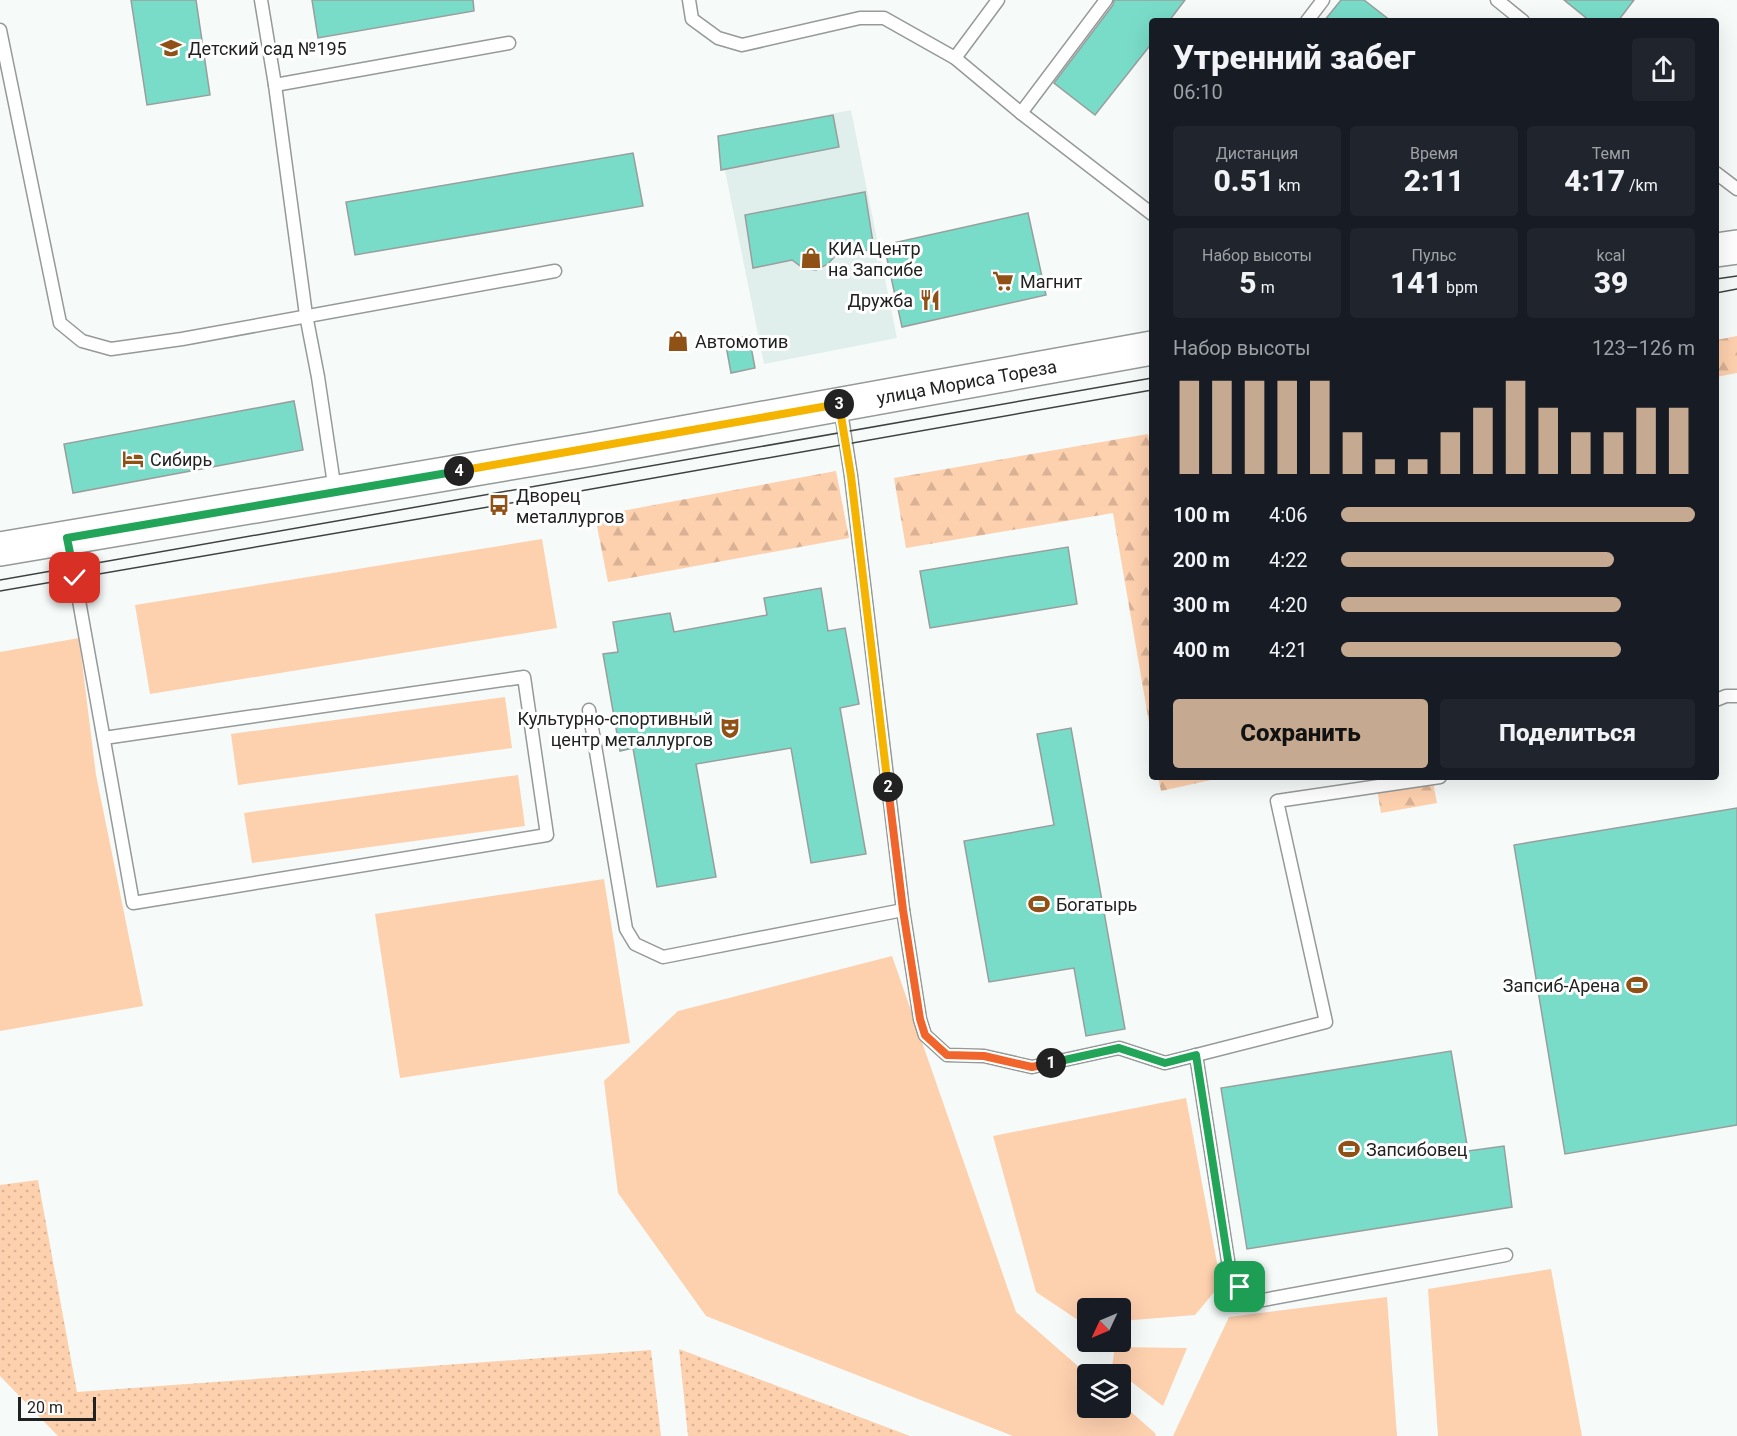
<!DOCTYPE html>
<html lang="ru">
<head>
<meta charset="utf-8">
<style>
  :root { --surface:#171b24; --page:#20242c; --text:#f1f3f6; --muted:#9ea1a6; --accent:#c5aa91 }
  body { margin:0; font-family:Roboto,sans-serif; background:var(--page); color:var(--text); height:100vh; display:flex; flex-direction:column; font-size:22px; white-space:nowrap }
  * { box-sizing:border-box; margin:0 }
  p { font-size:20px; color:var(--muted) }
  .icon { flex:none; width:33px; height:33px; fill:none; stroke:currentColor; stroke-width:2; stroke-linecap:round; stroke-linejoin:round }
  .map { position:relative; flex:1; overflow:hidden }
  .drawer { position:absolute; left:1149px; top:18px; width:570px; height:762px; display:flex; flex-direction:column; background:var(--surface); border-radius:6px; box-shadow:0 6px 24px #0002 }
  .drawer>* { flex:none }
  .needle { width:39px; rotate:226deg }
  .controls { position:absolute; left:1077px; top:1298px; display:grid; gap:12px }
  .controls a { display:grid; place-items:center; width:54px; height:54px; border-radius:6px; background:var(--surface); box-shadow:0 6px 24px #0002; font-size:30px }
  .scale { position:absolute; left:18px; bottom:15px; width:78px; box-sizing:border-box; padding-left:6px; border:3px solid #202221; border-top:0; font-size:16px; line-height:21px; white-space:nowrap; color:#202221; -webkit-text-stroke:4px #fff; paint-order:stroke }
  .pin { position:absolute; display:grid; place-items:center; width:51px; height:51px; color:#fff; margin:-26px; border-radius:12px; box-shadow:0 3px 9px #0006 }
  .km { position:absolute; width:30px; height:30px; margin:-15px; border-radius:50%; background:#222; color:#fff; font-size:16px; line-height:30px; text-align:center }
  .round { display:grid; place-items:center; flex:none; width:63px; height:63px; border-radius:6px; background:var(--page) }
  .summary { display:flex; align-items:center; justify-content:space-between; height:102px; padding:0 24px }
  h1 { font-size:33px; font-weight:800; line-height:45px }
  .metrics { display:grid; grid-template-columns:repeat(3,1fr); gap:9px; height:102px; padding:6px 24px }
  .metrics div { display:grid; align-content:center; border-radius:6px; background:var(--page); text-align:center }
  .metrics b { font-size:30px; font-weight:800 }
  .metrics small { font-size:16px; font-weight:400 }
  .metrics p { font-size:16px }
  .chart { height:168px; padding:12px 24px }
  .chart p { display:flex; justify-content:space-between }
  .chart svg { width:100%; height:108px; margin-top:6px; stroke:var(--accent); stroke-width:6 }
  .cta { display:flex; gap:12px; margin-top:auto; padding:12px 24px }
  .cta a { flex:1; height:69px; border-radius:6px; background:var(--accent); color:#111; font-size:24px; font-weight:800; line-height:69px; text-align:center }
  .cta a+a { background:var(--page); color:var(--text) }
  ul { padding:0 24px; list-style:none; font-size:20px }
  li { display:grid; grid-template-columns:96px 72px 1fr; align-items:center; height:45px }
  li i { height:15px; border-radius:8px; background:var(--accent) }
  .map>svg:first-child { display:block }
  .built { fill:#e1efec }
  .green { fill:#fdd0ae }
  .forest { fill:url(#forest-firs) }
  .park { fill:url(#park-dots) }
  .building { fill:#79dcc9; stroke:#999e9c; stroke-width:1.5 }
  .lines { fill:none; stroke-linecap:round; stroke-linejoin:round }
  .lane-casing { stroke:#959998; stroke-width:15 }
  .secondary-casing { stroke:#959998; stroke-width:36 }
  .lane { stroke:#fff; stroke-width:12 }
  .secondary { stroke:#fff; stroke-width:33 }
  .tram { stroke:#3f4241; stroke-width:1.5 }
  .split-1-casing { stroke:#fff; stroke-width:12 }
  .split-2-casing { stroke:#fff; stroke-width:12 }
  .split-3-casing { stroke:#fff; stroke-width:12 }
  .split-4-casing { stroke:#fff; stroke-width:12 }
  .split-5-casing { stroke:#fff; stroke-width:12 }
  .split-1 { stroke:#22a559; stroke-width:8 }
  .split-2 { stroke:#f0652b; stroke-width:8 }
  .split-3 { stroke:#f5b400; stroke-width:8 }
  .split-4 { stroke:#f5b400; stroke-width:8 }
  .split-5 { stroke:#22a559; stroke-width:8 }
  .labels { text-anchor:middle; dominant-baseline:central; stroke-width:6; stroke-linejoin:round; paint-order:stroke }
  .poi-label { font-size:18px; fill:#202221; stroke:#fff; text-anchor:start }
  .street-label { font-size:18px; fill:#202221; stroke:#fff }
</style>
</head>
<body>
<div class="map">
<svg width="1737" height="1436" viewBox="0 0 1737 1436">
  <defs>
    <pattern id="forest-firs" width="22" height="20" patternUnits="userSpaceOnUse" patternTransform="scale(1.5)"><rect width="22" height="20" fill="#fdd0ae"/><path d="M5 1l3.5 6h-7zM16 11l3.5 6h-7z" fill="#d9b295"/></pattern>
    <pattern id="park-dots" width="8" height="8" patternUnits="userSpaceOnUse" patternTransform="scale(1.5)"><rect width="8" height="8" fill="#fdd0ae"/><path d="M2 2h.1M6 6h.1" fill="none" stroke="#d9b295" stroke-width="1.8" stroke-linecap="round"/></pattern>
  </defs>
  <rect width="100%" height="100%" fill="#f6fbf9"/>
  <path class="built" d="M851 110 897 338 764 364 718 136Z"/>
  <g class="green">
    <path d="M542 539 557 628 150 694 135 605Z"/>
    <path d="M79 638 96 775 143 1006 0 1031V652Z"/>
    <path d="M505 697 512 748 238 785 231 734Z"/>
    <path d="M518 775 525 826 252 863 244 813Z"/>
    <path d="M604 879 630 1043 400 1078 375 914Z"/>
    <path d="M892 956 1016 1312 1087 1374 1088 1407H1120L1121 1403 1156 1434 1155 1436H1013L706 1316 618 1193 604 1081 678 1011Z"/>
    <path d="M1186 1098 1221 1284 1195 1315 1121 1321 1120 1308H1088L1087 1324H1084L1036 1292 993 1136Z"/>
    <path d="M1551 1269 1582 1436H1438L1428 1289Z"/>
    <path d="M1387 1297 1397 1436H1173L1229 1317Z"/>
    <path d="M1115 1347 1187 1348 1163 1406 1112 1367Z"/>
  </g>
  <g class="forest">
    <path d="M1737 336V373L1716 377V340Z"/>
    <path d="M1148 434 1152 457V740L1113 513 906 548 894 478Z"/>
    <path d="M836 471 849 538 608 582 595 516Z"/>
    <path d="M1158 777H1211V780L1161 791Z"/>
    <path d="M1375 777H1432L1437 803 1381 813Z"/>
  </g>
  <g class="park">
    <path d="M38 1180 77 1392 651 1350 661 1436H58L0 1376V1185Z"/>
    <path d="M679 1349 910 1436H688Z"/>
  </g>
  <g class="building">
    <path d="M131 0H196L210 95 147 105Z"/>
    <path d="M312 0H473L474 11 318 38Z"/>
    <path d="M1114 0H1185L1169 21H1152V43L1095 115 1054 83 1113 5Z"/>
    <path d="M1341 0H1364L1391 21H1324Z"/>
    <path d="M1564 0H1634L1618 21H1590Z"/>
    <path d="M833 115 839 147 721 170 718 136Z"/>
    <path d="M633 153 643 206 355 255 346 202Z"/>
    <path d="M865 192 874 249 836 255 828 264 816 270 803 268 792 260 753 268 745 215Z"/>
    <path d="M1028 213 1046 295 902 327 884 245Z"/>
    <path d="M749 336 755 368 731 373 725 340Z"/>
    <path d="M294 401 303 450 73 493 64 444Z"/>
    <path d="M1068 547 1077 604 930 628 920 571Z"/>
    <path d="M821 588 828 631 845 628 859 704 840 708 866 854 811 863 791 748 696 764 716 877 657 887 633 748 620 751 603 654 618 652 613 622 670 613 674 632 767 615 764 598Z"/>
    <path d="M1071 728 1125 1029 1086 1036 1074 968 989 982 964 841 1054 825 1037 734Z"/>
    <path d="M1737 808V1125L1565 1154 1514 845Z"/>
    <path d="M1451 1051 1468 1151 1504 1146 1512 1207 1247 1249 1221 1088Z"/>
  </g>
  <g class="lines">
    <defs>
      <g id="lane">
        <path d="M261 0 275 85 306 315 318 377 335 491"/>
        <path d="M689 0 692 19 718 38 742 45 860 18H884L955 58 1021 113 1152 214"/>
        <path d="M1497 0 1523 21"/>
        <path d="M1307 21 1323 0"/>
        <path d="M0 30 60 323 82 341 111 349 182 339 555 271"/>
        <path d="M955 58 998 0"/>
        <path d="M275 85 509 43"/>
        <path d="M1021 113 1106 0"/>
        <path d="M1716 173 1737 189"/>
        <path d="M840 405 851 476 903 910 920 1019 925 1035 947 1055 984 1056 1032 1067 1119 1048 1165 1063 1326 1022 1277 801 1440 777"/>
        <path d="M68 539 133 903 547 835 524 677 104 738"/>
        <path d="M1716 700 1726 696H1737"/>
        <path d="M589 710 626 929 635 944 663 957 903 910"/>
        <path d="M1196 1055 1229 1267 1240 1287 1263 1300 1506 1255"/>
      </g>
      <g id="secondary">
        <path d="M1716 250 1737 247"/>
        <path id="s1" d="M0 549 593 449 1152 348"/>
      </g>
    </defs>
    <use href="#lane" class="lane-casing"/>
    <use href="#secondary" class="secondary-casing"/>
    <use href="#lane" class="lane"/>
    <use href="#secondary" class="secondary"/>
    <g class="tram">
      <path d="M1716 279 1737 276"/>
      <path d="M1716 293 1737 289"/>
      <path d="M0 580 1152 378"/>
      <path d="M0 591 552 496 1152 390"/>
    </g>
  </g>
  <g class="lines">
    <defs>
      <path id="split-1" d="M1051 1063 1119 1048 1165 1063 1196 1055 1229 1267 1240 1287"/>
      <path id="split-2" d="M888 787 903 910 920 1019 925 1035 947 1055 984 1056 1032 1067 1051 1063"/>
      <path id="split-3" d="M839 404 851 476 888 787"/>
      <path id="split-4" d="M459 471 839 404"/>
      <path id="split-5" d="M75 578 67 538 459 471"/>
    </defs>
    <use href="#split-1" class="split-1-casing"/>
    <use href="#split-2" class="split-2-casing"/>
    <use href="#split-3" class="split-3-casing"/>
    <use href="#split-4" class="split-4-casing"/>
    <use href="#split-5" class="split-5-casing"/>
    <use href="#split-1" class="split-1"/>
    <use href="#split-2" class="split-2"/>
    <use href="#split-3" class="split-3"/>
    <use href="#split-4" class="split-4"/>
    <use href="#split-5" class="split-5"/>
  </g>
  <defs>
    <symbol id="school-bare" viewBox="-9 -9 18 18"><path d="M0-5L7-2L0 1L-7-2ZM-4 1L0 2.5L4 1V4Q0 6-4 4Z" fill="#8f5115" stroke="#fff" stroke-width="2.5" paint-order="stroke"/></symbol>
    <symbol id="shop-bare" viewBox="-9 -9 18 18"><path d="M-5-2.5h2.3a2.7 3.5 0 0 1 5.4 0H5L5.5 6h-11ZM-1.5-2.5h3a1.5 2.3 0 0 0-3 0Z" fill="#8f5115" stroke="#fff" stroke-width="2.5" paint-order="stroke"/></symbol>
    <symbol id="supermarket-bare" viewBox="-9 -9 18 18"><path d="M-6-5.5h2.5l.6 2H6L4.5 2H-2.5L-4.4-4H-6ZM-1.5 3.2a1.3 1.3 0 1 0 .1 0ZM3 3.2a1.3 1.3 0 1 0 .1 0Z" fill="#8f5115" stroke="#fff" stroke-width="2.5" paint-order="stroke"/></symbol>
    <symbol id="restaurant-bare" viewBox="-9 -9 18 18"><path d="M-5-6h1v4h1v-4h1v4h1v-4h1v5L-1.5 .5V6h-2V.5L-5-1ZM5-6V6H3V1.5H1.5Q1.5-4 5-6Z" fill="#8f5115" stroke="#fff" stroke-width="2.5" paint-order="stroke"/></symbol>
    <symbol id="hotel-bare" viewBox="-9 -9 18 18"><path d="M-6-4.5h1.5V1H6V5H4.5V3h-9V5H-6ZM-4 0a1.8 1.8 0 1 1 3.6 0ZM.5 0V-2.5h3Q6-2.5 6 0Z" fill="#8f5115" stroke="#fff" stroke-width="2.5" paint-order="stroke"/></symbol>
    <symbol id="bus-bare" viewBox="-9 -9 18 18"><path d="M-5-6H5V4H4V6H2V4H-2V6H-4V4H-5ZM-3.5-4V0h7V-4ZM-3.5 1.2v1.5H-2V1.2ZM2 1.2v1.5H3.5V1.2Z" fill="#8f5115" stroke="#fff" stroke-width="2.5" paint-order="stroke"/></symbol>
    <symbol id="theatre-bare" viewBox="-9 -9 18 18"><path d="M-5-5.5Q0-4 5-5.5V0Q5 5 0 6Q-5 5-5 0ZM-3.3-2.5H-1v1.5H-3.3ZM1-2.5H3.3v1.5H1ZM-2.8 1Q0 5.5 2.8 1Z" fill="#8f5115" stroke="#fff" stroke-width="2.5" paint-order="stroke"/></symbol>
    <symbol id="stadium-bare" viewBox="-9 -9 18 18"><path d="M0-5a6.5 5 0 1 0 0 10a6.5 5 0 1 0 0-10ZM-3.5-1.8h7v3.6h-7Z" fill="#8f5115" stroke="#fff" stroke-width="2.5" paint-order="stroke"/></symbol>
  </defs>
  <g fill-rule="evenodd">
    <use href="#school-bare" x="156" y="33" width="30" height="30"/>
    <use href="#shop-bare" x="796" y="243" width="30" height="30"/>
    <use href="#supermarket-bare" x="988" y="266" width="30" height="30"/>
    <use href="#restaurant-bare" x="915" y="285" width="30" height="30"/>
    <use href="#shop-bare" x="663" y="326" width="30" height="30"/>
    <use href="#hotel-bare" x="118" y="444" width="30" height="30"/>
    <use href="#bus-bare" x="484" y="490" width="30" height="30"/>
    <use href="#theatre-bare" x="715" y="713" width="30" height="30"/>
    <use href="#stadium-bare" x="1024" y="889" width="30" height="30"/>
    <use href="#stadium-bare" x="1622" y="970" width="30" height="30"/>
    <use href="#stadium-bare" x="1334" y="1134" width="30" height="30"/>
  </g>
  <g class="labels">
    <g class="poi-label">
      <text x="188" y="48">Детский сад №195</text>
      <text x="828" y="248">КИА Центр<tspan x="828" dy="21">на Запсибе</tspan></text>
      <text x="1020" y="281">Магнит</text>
      <text x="913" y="300" text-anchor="end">Дружба</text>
      <text x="695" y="341">Автомотив</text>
      <text x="150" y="459">Сибирь</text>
      <text x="516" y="495">Дворец<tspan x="516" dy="21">металлургов</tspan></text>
      <text x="713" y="718" text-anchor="end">Культурно-спортивный<tspan x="713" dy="21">центр металлургов</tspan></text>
      <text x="1056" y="904">Богатырь</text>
      <text x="1620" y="985" text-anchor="end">Запсиб-Арена</text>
      <text x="1366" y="1149">Запсибовец</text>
    </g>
    <g class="street-label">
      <text stroke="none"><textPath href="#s1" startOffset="981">улица Мориса Тореза</textPath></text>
    </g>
  </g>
</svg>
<div class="controls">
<a><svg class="needle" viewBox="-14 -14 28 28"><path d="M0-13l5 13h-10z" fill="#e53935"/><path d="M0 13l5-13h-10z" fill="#9ea1a6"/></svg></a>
<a><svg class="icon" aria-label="layers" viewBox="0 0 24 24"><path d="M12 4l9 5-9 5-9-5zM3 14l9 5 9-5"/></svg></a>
</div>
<div class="scale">20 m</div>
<div class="pin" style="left:1240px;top:1287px;background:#1e9e55"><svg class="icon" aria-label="arrive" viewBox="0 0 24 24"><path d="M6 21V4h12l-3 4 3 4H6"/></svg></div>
<div class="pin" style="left:75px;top:578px;background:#d93025"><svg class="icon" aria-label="check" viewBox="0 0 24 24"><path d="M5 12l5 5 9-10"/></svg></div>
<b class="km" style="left:1051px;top:1063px">1</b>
<b class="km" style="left:888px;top:787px">2</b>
<b class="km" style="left:839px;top:404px">3</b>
<b class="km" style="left:459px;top:471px">4</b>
<section class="drawer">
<div class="summary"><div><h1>Утренний забег</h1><p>06:10</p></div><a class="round"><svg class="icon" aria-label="share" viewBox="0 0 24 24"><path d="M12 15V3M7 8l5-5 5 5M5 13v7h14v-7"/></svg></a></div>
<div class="metrics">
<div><p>Дистанция</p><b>0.51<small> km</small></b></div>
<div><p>Время</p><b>2:11</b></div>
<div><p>Темп</p><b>4:17<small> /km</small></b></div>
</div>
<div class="metrics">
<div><p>Набор высоты</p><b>5<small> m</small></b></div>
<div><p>Пульс</p><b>141<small> bpm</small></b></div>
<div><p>kcal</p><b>39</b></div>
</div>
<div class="chart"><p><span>Набор высоты</span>123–126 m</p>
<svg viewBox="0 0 160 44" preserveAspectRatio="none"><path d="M5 44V6M15 44V6M25 44V6M35 44V6M45 44V6M55 44V27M65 44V38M75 44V38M85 44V27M95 44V17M105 44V6M115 44V17M125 44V27M135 44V27M145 44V17M155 44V17"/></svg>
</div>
<ul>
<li><b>100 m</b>4:06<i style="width:100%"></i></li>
<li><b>200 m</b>4:22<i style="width:77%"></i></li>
<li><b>300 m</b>4:20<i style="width:79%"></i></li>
<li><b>400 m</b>4:21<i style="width:79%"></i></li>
</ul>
<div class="cta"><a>Сохранить</a><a>Поделиться</a></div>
</section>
</div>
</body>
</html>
